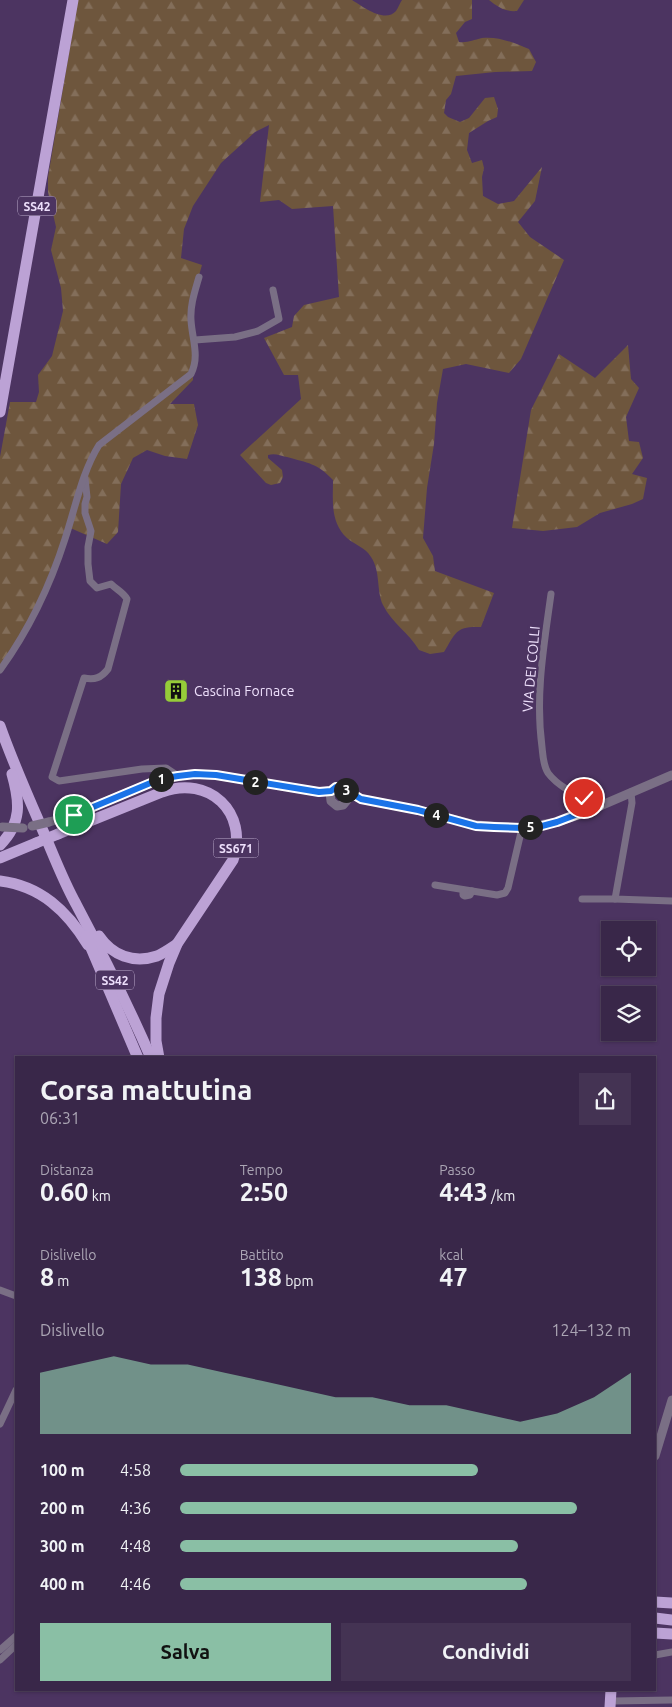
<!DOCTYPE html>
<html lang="it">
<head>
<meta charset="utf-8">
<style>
  :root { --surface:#392749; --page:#443353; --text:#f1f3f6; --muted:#aba5b4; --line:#534461; --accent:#8abfa5 }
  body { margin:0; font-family:Ubuntu,sans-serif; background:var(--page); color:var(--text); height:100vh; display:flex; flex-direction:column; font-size:19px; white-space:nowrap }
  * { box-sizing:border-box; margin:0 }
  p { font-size:16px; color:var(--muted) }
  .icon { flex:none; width:28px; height:28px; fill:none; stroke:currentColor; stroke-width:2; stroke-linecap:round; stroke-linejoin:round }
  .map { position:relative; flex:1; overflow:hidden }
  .side { position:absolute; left:15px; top:1056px; width:641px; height:635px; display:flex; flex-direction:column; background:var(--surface); border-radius:0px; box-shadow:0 1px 4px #0004,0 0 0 1px var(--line) }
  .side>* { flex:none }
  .fabs { position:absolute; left:601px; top:921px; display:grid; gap:10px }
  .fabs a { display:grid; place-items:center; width:55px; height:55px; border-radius:0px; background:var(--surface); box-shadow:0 1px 4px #0004,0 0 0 1px var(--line); font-size:25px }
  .pin { position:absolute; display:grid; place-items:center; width:42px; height:42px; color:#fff; margin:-21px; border:2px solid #fff; border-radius:50%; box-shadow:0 1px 5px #0007 }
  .km { position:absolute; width:25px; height:25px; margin:-12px; border-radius:50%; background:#222; color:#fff; font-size:14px; line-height:25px; text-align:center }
  .round { display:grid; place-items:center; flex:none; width:52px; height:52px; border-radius:0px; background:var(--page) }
  .head { display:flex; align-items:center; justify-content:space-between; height:85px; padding:0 25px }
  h1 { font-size:28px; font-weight:600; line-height:38px }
  .metrics { display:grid; grid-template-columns:repeat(3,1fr); gap:8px; height:85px; padding:5px 25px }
  .metrics div { display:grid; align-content:center }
  .metrics b { font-size:25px; font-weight:600 }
  .metrics small { font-size:14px; font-weight:400 }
  .metrics p { font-size:14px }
  .chart { height:140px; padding:10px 25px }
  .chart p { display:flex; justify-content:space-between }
  .chart svg { width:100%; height:90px; margin-top:5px; fill:var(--accent); opacity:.7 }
  .primary-button { display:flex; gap:10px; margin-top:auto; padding:10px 25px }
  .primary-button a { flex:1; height:58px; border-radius:0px; background:var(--accent); color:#111; font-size:20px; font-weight:600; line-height:58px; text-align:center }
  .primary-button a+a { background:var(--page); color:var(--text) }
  ul { padding:0 25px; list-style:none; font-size:16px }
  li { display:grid; grid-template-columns:80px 60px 1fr; align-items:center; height:38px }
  li i { height:12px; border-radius:6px; background:var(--accent) }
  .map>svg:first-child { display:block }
  .forest { fill:url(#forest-firs) }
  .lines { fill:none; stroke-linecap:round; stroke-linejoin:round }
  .minor { stroke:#7a6f85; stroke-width:7 }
  .tertiary { stroke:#7a6f85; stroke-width:9 }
  .trunk { stroke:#bca2d5; stroke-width:11 }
  .tertiary-bridge { stroke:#7a6f85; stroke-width:9 }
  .trunk-bridge { stroke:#bca2d5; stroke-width:11 }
  .route-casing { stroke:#fff; stroke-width:10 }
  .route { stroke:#1a73e8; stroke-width:6 }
  .labels { text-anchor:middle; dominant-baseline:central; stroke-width:5; stroke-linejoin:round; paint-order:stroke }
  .shield { fill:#4c3461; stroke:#bdaccd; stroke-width:1 }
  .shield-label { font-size:12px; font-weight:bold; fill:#eddffb }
  .street-label { font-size:14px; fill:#eddffb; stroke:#4c3461 }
  .poi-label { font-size:14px; fill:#eddffb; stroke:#4c3461; text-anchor:start }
</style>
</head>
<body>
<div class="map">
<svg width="672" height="1707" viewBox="0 0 672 1707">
  <defs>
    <pattern id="forest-firs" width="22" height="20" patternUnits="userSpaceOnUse" patternTransform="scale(1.25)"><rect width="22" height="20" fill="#6e563d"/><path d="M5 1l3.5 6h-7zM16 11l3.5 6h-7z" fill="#836e5a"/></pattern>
  </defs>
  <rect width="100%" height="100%" fill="#4c3461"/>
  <g class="forest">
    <path d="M78 0H352C362 6 385 24 396 11 398 8 400 3 402 0H472V19L465 22 456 33 459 42C468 43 473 40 482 38 498 36 515 43 529 49L536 62 532 71 495 72 456 76 451 94 446 100 444 113 448 117 460 122 469 118 485 98 494 97 498 109 497 117 488 121 469 133 467 150 472 163 482 160 484 168 482 177 483 196 498 204 514 201 542 167 535 201 518 222 530 237 564 260 521 359 509 373 466 364 443 369 437 403 434 444 427 488 423 538 433 556 435 571 494 593 481 627C456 626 456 632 444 652L430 654 419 650C409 633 392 623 383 605 376 590 381 572 371 557 365 547 355 545 347 538 330 522 333 501 333 480 317 463 308 463 287 457 280 456 276 453 268 455V458L282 470 283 477 280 483 271 485 266 483 240 455 301 399 298 375H284L264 338 292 327 294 316 304 305 339 297 333 206 292 209 279 200 260 202 269 125 255 132 221 163 193 206 184 229 181 258 202 265 188 313 193 341V380L170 404H194L198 425 187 459 165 456 147 450 133 458 121 484 118 532 107 544 68 527 32 617 0 666V457L10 402H36L39 392 38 375 52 356 63 311 61 288 51 250 56 227 48 192V177Z"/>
    <path d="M489 0H524L517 11C505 12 498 7 489 0Z"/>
    <path d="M628 345 631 379 639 388 626 417 629 441 639 442 643 458 632 474 647 478 643 499 632 504 600 513 577 527 543 531 512 528 531 410 559 354 595 378Z"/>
  </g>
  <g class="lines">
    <g class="minor">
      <path d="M195 340 235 337 258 331 279 319 273 290"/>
      <path d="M85 478 87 497 85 504V513L91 531 88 547V564L90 581 97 588 111 584C117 590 123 592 127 599L108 669C101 678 95 680 84 678L52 777 59 781 142 769 166 768 178 776"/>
      <path d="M551 594C544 645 535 695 542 747 543 756 543 765 548 773 560 789 582 797 599 806"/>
      <path d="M0 670C29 630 50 586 65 539 75 509 82 472 99 445L191 374C200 356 192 339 191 320 190 305 195 291 199 277"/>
      <path d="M631 792 632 803 615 899 672 901"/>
      <path d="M435 885 497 895 505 893 508 888 522 828"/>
      <path d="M463 890V895L465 896 470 895 472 891"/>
      <path d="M582 899H615"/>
      <path d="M0 1290 16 1296"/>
      <path d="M0 1424 16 1390"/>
      <path d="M0 1650 16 1636"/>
      <path d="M655 1655 672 1652"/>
      <path d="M0 1660 16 1645"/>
      <path d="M613 1701 672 1700"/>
    </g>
    <g class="tertiary">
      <path d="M347 791 348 799 343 805 337 806 331 801 330 792 333 789 339 787 361 799 418 810 476 825 522 828 557 822 579 815 672 775"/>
      <path d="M49 822 74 815 160 779 178 776 195 774 216 775 319 792 331 791"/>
      <path d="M655 1456 672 1400"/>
    </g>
    <g class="trunk">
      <path d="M0 412 73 0"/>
      <path d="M0 726C12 760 26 792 40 824 52 851 62 879 76 904 103 955 128 1005 151 1058"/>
      <path d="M58 834 162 792C209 775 249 812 233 860L177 944 169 963 159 994 156 1018V1041L159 1058"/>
      <path d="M0 845C22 823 20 802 12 774"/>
      <path d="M0 858 36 843"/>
      <path d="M0 881C41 886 67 911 88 945"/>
      <path d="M86 936 138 1058"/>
      <path d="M99 936C112 955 133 964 157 956 164 953 171 948 177 944"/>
      <path d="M655 1602 672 1603"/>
      <path d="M655 1618 672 1620"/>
      <path d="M655 1633 672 1634"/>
      <path d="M610 1707 611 1690"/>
    </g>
    <g class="tertiary-bridge">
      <path d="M32 826 49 822"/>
      <path d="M2 827 23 828"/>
    </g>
    <path class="trunk-bridge" d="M36 843 58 834"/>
  </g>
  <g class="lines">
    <defs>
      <path id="route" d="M74 815 160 779 178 776 195 774 216 775 319 792 331 791 336 787H341L361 799 418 810 476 826 494 827 522 828 542 826 557 822 599 806 584 798"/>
    </defs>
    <use href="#route" class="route-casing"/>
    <use href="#route" class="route"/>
  </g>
  <defs>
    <symbol id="building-square" viewBox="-11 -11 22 22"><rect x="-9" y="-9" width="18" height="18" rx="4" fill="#96cc39" stroke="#4c3461"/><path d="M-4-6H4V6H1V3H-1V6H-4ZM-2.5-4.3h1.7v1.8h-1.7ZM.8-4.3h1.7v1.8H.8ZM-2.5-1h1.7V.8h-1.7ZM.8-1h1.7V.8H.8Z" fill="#111"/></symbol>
  </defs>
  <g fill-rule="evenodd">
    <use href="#building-square" x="162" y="677" width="28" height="28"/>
  </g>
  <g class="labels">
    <g class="shield">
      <rect x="18" y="196.5" width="38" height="19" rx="4"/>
      <rect x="213.5" y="838.5" width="45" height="19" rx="4"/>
      <rect x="96" y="970.5" width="38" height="19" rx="4"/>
    </g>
    <g class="shield-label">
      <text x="37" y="206">SS42</text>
      <text x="236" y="848">SS671</text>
      <text x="115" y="980">SS42</text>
    </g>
    <g class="street-label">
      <text transform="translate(531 669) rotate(-85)">VIA DEI COLLI</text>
    </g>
    <g class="poi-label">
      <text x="194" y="691">Cascina Fornace</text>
    </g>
  </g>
</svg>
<div class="fabs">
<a><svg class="icon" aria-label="locate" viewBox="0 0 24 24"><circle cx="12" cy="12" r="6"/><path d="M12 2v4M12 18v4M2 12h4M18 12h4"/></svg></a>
<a><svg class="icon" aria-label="layers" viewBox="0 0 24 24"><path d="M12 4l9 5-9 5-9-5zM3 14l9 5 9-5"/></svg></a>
</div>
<div class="pin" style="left:74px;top:815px;background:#1e9e55"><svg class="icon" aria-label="arrive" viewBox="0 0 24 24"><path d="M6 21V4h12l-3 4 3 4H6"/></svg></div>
<div class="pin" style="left:584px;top:798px;background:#d93025"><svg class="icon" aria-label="check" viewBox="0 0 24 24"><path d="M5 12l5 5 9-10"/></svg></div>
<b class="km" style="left:161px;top:779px">1</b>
<b class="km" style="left:255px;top:782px">2</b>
<b class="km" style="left:346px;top:790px">3</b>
<b class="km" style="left:436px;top:815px">4</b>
<b class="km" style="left:530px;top:827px">5</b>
<section class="side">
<div class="head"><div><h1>Corsa mattutina</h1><p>06:31</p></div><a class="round"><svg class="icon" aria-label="share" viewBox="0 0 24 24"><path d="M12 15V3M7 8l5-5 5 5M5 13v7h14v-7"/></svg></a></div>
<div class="metrics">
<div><p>Distanza</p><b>0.60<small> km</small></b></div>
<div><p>Tempo</p><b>2:50</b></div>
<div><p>Passo</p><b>4:43<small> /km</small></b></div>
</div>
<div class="metrics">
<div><p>Dislivello</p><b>8<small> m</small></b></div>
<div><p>Battito</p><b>138<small> bpm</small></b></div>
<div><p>kcal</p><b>47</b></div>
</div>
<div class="chart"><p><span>Dislivello</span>124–132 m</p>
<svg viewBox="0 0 160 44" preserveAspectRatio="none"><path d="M0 44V14L10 10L20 6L30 10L40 10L50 14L60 18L70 22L80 26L90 26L100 30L110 30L120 34L130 38L140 34L150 26L160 14V44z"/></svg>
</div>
<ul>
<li><b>100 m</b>4:58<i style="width:66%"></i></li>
<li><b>200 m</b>4:36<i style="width:88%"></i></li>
<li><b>300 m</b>4:48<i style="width:75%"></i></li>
<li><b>400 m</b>4:46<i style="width:77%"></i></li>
</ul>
<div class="primary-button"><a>Salva</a><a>Condividi</a></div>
</section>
</div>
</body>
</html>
